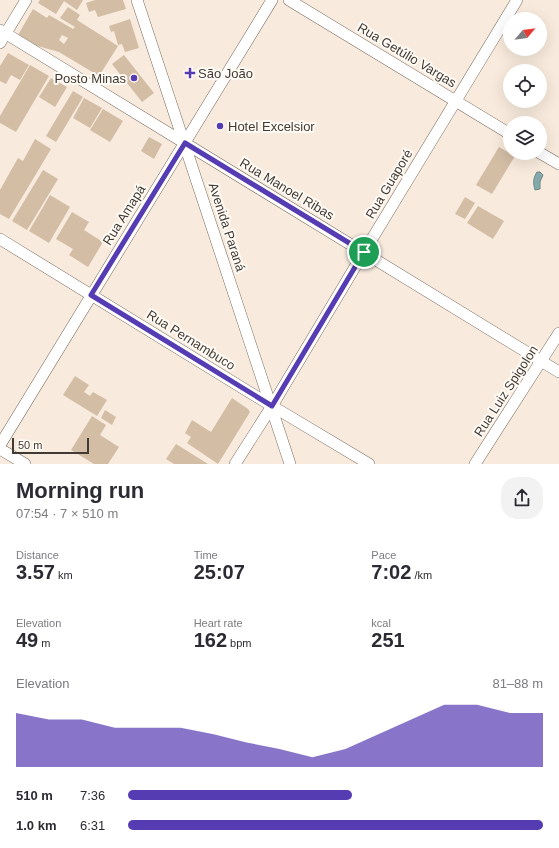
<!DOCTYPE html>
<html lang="en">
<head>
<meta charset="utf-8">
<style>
  :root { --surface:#fff; --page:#f2f2f3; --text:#2b2b33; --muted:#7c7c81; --accent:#563cb3 }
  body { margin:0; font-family:Helvetica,sans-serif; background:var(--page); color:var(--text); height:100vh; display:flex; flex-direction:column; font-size:15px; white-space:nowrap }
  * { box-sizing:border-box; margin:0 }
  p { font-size:13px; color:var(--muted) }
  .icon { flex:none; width:22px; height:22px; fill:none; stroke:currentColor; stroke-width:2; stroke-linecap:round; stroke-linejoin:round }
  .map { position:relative; height:464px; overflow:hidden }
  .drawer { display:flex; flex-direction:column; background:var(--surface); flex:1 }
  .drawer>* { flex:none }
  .needle { width:26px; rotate:61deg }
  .controls { position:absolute; left:503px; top:12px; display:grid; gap:8px }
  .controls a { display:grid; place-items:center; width:44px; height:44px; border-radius:50%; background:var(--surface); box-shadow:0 4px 16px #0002; font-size:20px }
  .scale { position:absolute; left:12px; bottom:10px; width:77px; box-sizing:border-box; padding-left:4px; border:2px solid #403b35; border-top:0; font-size:11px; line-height:14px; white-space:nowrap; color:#403b35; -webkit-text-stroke:3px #fffaf4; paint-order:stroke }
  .pin { position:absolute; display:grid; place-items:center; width:34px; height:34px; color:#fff; margin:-17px; border:2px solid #fff; border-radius:50%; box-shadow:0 1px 4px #0007 }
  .round { display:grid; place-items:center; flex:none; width:42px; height:42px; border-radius:16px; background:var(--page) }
  .summary { display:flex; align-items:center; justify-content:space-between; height:68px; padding:0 16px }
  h1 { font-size:22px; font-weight:600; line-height:30px }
  .metrics { display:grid; grid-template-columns:repeat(3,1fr); gap:6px; height:68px; padding:4px 16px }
  .metrics div { display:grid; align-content:center }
  .metrics b { font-size:20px; font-weight:600 }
  .metrics small { font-size:11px; font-weight:400 }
  .metrics p { font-size:11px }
  .chart { height:112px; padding:8px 16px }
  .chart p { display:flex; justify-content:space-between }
  .chart svg { width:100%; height:72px; margin-top:4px; fill:var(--accent); opacity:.7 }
  ul { padding:0 16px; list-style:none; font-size:13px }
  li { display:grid; grid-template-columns:64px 48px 1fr; align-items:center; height:30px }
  li i { height:10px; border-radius:5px; background:var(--accent) }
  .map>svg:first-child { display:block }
  .water { fill:#83a9aa; stroke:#6f8887 }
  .building { fill:#d3bda5; fill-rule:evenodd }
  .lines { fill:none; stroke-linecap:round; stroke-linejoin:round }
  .minor-casing { stroke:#796d61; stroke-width:12 }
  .minor { stroke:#fff; stroke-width:11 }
  .route-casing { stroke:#fff; stroke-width:8 }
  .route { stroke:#563cb3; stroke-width:5 }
  .poi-dot { fill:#563cb3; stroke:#fffaf4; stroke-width:1.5 }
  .labels { text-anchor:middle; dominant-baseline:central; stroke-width:4; stroke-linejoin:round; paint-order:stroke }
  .street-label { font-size:13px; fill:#403b35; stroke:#fffaf4 }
  .poi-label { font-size:13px; fill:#403b35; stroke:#fffaf4; text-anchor:start }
</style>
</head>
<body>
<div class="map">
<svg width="559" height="464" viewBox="0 0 559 464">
  <rect width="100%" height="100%" fill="#f8ebdd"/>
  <path class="water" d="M537 172H540L543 175 540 182V189L535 190C533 183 533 178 537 172Z"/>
  <g class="building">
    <path d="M40 0H83L77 10 64 1 56 14 38 3Z"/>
    <path d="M95 0H123L126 9 98 17 95 10 89 12 86 3Z"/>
    <path d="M68 7 80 15 77 20 118 46 99 76 59 52 34 45 18 35 33 9 47 18 49 15 73 29 75 27 60 18ZM62 35 68 38 64 44 59 40Z"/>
    <path d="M130 19 139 48 125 52 122 44 118 45 114 31 111 32 109 26Z"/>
    <path d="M8 53 29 65 20 80 11 75 6 84 0 81V66Z"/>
    <path d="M124 55 154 93 142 102 112 64Z"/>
    <path d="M30 65 49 76 16 132 0 123V116Z"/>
    <path d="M51 78 67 87 55 107 39 97Z"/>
    <path d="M73 91 83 97 56 142 46 136Z"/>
    <path d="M84 98 102 108 90 128 73 118Z"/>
    <path d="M103 109 123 121 110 142 90 130Z"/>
    <path d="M149 137 162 144 154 159 141 151Z"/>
    <path d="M35 139 51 149 9 219 0 214V190L18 158 23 161Z"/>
    <path d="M499 147 515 156 492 194 476 185Z"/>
    <path d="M43 170 58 179 27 230 12 221Z"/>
    <path d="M50 195 70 207 49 243 29 231Z"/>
    <path d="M465 197 475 203 465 219 455 214Z"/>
    <path d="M478 206 504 221 493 239 467 223Z"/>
    <path d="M72 212 89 222 84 230 103 242 88 267 69 255 73 249 56 239Z"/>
    <path d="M75 376 89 385 84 392 90 396 93 392 107 400 97 416 63 395Z"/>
    <path d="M232 398 248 409 250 412 218 464 187 443 191 437 185 433 192 420 211 432Z"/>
    <path d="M105 410 116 417 112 425 101 418Z"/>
    <path d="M92 416 106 425 100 435 119 447 108 464H94L71 450Z"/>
    <path d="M176 444 208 464H174L166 459Z"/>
  </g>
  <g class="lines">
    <defs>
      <g id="minor">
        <path d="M137 0 290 464"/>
        <path d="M289 0 510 134"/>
        <path d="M0 30 559 372"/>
        <path d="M0 43 26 0"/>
        <path d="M540 153 559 164"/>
        <path d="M0 239 272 406 369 464"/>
        <path d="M0 445 272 0"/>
        <path d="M0 449 25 464"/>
        <path d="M235 464 272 406 364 252 517 0"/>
        <path d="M475 464 559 333"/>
      </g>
    </defs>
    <use href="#minor" class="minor-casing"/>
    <use href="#minor" class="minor"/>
  </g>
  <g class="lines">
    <defs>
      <path id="route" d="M185 143 364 252 272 406 91 295Z"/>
    </defs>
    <use href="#route" class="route-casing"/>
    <use href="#route" class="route"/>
  </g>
  <g class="poi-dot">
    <path d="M188 67h4v4h4v4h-4v4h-4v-4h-4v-4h4z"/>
    <circle cx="134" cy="78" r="4"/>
    <circle cx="220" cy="126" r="4"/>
  </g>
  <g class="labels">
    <g class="street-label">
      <text transform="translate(407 55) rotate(31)">Rua Getúlio Vargas</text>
      <text transform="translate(389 184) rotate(-59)">Rua Guaporé</text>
      <text transform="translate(287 189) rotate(31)">Rua Manoel Ribas</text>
      <text transform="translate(124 215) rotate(-58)">Rua Amapá</text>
      <text transform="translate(227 227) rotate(72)">Avenida Paraná</text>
      <text transform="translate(191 340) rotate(32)">Rua Pernambuco</text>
      <text transform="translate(506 391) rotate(-57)">Rua Luiz Spigolon</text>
    </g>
    <g class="poi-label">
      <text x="198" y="73">São João</text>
      <text x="126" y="78" text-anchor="end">Posto Minas</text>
      <text x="228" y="126">Hotel Excelsior</text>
    </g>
  </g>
</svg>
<div class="controls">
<a><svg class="needle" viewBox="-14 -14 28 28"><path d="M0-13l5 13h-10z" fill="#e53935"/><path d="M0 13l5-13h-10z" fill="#7c7c81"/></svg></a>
<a><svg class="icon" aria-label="locate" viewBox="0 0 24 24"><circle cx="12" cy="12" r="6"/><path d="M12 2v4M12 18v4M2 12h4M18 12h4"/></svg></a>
<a><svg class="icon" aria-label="layers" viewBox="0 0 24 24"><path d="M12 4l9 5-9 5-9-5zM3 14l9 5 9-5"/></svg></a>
</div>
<div class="scale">50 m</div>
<div class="pin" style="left:364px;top:252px;background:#1e9e55"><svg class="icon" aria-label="arrive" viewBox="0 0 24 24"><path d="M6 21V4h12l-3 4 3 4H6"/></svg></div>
</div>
<section class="drawer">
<div class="summary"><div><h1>Morning run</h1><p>07:54 · 7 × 510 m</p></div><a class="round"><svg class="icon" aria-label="share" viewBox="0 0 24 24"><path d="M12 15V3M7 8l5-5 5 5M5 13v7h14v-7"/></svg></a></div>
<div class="metrics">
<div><p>Distance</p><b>3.57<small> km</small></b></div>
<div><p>Time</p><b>25:07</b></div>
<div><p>Pace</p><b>7:02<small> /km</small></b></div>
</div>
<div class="metrics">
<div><p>Elevation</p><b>49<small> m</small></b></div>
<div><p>Heart rate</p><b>162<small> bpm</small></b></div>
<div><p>kcal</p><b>251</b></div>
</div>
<div class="chart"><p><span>Elevation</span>81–88 m</p>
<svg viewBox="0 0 160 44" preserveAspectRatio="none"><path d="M0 44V11L10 15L20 15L30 20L40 20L50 20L60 24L70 29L80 33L90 38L100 33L110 24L120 15L130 6L140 6L150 11L160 11V44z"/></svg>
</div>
<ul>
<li><b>510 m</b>7:36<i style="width:54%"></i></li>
<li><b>1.0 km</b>6:31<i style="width:100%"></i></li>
</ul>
</section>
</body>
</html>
